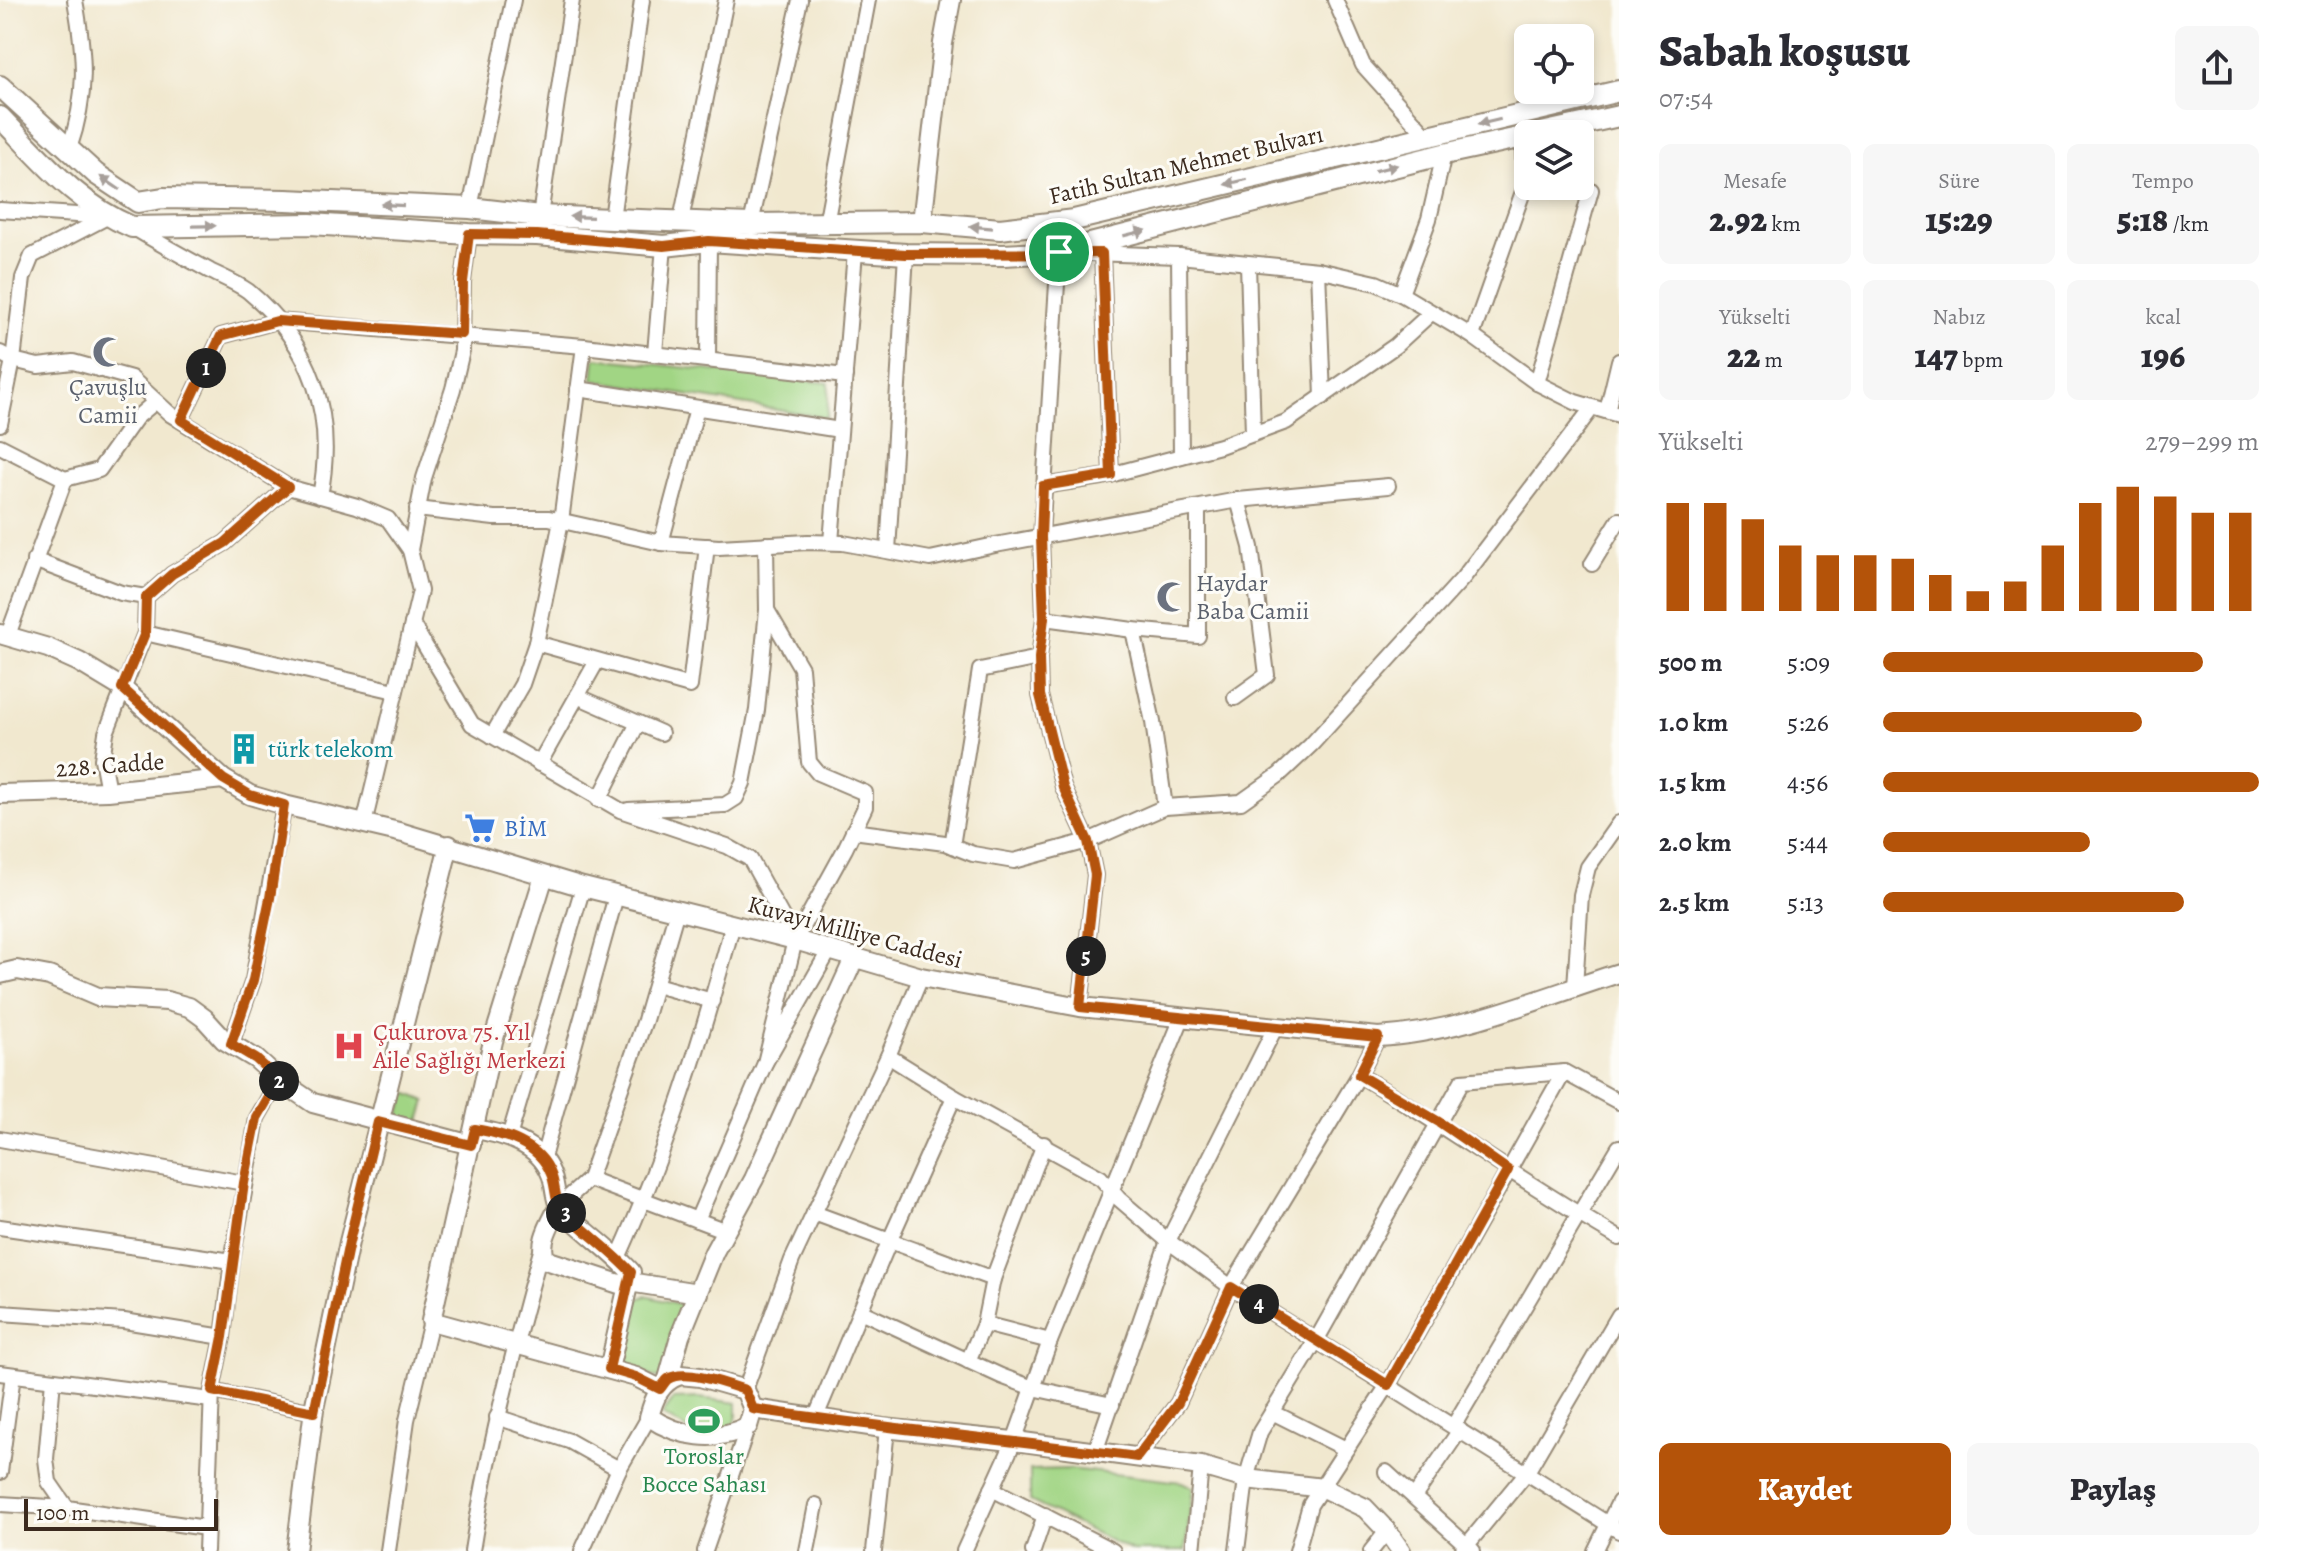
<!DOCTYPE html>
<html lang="tr">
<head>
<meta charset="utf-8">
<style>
  :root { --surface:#fff; --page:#f7f7f7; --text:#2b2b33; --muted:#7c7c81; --accent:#b45309 }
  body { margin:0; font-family:Alegreya,serif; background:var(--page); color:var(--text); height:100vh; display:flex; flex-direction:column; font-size:30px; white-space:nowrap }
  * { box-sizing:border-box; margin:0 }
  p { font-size:26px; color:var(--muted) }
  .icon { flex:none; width:44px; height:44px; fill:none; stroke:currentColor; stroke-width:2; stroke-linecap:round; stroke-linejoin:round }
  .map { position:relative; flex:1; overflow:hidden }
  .side { display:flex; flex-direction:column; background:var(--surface); width:680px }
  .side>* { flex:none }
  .buttons { position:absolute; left:1514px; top:24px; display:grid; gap:16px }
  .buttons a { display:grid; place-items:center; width:80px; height:80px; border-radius:12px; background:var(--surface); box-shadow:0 4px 12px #0003; font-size:40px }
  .scale { position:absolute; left:24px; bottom:20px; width:194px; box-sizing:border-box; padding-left:8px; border:4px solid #3b2a1e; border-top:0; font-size:22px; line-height:28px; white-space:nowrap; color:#3b2a1e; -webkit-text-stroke:6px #fdfcf7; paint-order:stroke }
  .pin { position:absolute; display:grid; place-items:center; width:68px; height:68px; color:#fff; margin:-34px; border:4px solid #fff; border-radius:50%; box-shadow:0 2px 8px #0007 }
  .km { position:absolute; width:40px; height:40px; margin:-20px; border-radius:50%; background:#222; color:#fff; font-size:22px; line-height:40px; text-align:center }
  .round { display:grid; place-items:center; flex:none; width:84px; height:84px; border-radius:12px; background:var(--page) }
  .headline { display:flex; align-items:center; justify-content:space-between; height:136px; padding:0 40px }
  h1 { font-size:44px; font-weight:800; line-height:60px }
  .figures { display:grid; grid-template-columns:repeat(3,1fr); gap:12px; height:136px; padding:8px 40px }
  .figures div { display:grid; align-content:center; border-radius:12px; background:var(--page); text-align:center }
  .figures b { font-size:34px; font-weight:800 }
  .figures small { font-size:22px; font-weight:400 }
  .figures p { font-size:22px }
  .chart { height:224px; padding:16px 40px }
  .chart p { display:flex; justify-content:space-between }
  .chart svg { width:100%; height:144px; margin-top:8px; stroke:var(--accent); stroke-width:6 }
  .button { display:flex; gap:16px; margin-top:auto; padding:16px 40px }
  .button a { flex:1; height:92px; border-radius:12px; background:var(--accent); color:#fff; font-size:32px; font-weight:800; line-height:92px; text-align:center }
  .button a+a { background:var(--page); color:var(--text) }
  ul { padding:0 40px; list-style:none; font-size:26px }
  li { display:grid; grid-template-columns:128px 96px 1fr; align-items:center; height:60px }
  li i { height:20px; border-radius:10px; background:var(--accent) }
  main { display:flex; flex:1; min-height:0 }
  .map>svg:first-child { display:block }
  .green { fill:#a1d584; stroke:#6e8051; stroke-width:2 }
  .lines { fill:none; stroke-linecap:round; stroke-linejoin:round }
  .minor-casing { stroke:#968976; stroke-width:18 }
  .tertiary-casing { stroke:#968976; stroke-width:22 }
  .secondary-casing { stroke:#968976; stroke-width:24 }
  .minor { stroke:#fff; stroke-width:14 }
  .tertiary { stroke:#fff; stroke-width:18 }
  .secondary { stroke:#fff; stroke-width:20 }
  .oneway { fill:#a79f9a }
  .route-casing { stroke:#fff; stroke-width:16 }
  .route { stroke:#b45309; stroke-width:10 }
  .labels { text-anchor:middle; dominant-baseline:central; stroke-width:6; stroke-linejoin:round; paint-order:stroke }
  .street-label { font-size:24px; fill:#3b2a1e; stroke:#fdfcf7 }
  .worship-label { font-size:24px; fill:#5b616d; stroke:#fdfcf7 }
  .culture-label { font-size:24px; fill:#0d838f; stroke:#fdfcf7; text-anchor:start }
  .shop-label { font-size:24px; fill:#366cbe; stroke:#fdfcf7; text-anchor:start }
  .health-label { font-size:24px; fill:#be3a42; stroke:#fdfcf7; text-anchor:start }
  .leisure-label { font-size:24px; fill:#27864d; stroke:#fdfcf7 }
</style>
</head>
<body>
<main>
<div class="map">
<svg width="1619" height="1551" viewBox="0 0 1619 1551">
  <rect width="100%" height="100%" fill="#fdfcf7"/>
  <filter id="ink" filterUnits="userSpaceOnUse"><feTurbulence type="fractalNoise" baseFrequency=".0125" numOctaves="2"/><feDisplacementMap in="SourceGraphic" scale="16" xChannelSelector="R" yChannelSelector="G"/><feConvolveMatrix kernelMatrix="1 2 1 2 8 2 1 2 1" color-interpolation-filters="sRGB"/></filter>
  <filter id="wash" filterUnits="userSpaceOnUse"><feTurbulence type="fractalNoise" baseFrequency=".006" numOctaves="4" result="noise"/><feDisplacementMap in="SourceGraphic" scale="32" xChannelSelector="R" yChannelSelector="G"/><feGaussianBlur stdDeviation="1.8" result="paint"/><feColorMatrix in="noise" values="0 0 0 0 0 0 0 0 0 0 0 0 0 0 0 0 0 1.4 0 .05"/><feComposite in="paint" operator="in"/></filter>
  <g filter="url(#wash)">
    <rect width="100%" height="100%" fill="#f1e8cf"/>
    <g class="green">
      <path d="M595 358 829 383 827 418 593 380Z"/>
      <path d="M406 1093 426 1101 419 1125 398 1118Z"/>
      <path d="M645 1296 692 1307 662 1380 632 1369 627 1362 638 1299Z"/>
      <path d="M699 1398 737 1403V1414L734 1427 688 1430 662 1415 674 1399Z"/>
      <path d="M1070 1469 1182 1482 1193 1487 1185 1551H1132L1030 1501V1470Z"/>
    </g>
  </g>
  <g filter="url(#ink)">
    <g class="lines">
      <defs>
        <g id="minor">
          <path d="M1335 0 1363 65 1427 136"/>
          <path d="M69 149C88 94 85 56 75 0"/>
          <path d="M470 208 513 0"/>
          <path d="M0 210 107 217"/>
          <path d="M540 216 572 0"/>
          <path d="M612 219 642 0"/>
          <path d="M681 220 726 0"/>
          <path d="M751 224 800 0"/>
          <path d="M826 224 868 0"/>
          <path d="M134 228C159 243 184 257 210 271 222 277 237 283 248 291 312 344 336 415 320 496"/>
          <path d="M1102 253 1111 475"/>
          <path d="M1179 256 1181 456"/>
          <path d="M1248 264 1253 434"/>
          <path d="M1318 270 1323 397"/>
          <path d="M1401 294 1429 219 1444 154"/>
          <path d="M1472 336 1525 186 1522 137"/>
          <path d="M0 353 13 360 38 366 73 362 131 378 170 414 288 487 357 506 388 519 410 550"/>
          <path d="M655 353 664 246"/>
          <path d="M708 359 709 241"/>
          <path d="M1537 383 1591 190"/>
          <path d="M578 389 840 430"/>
          <path d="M1607 411 1619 361"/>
          <path d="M181 420 221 336 277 321 584 346 845 376"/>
          <path d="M0 424 13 360 23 278 32 256 107 217"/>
          <path d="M0 446 65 479 99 470 136 418 156 401"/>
          <path d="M1043 486 1102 477 1220 446 1286 422 1395 346 1431 313"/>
          <path d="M417 509 494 518H549L661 543 719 547 808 542 843 543 930 559 995 545 1238 500 1388 486"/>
          <path d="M831 542 855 252"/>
          <path d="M661 543 697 408"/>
          <path d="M888 551 906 254"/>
          <path d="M34 560 121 593 146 597"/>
          <path d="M1592 564 1619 520"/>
          <path d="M1044 618 1133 630 1198 636V508"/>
          <path d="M412 624 472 724 620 810 727 846 750 859 795 940"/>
          <path d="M1133 630 1153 722 1165 807"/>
          <path d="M145 633 395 691"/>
          <path d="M8 635 65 479"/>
          <path d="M536 643 690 686 707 546"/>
          <path d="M577 696 661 733"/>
          <path d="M1235 698 1267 675 1251 547 1238 500"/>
          <path d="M492 736 522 684 536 643 561 521 584 346"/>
          <path d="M539 764 597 661"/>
          <path d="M108 791 102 759 106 733 145 633 146 597 172 574 225 543 288 487"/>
          <path d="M599 800 638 723"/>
          <path d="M628 810 725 805 736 798 743 783 757 710 767 610 766 544"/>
          <path d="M364 824 420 591 410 550 424 478 453 389 462 351 463 282 469 234"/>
          <path d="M853 831 945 843 973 854 1014 861 1088 841 1165 807 1241 802 1279 775 1311 745 1463 578 1592 408"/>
          <path d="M952 846 980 670 1039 658"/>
          <path d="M656 985 712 1001"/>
          <path d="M1575 987 1581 895 1588 867 1619 823"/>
          <path d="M1080 1007 1095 875 1088 841 1063 787 1040 695 1039 658 1044 618 1041 537 1059 252 1179 256 1318 270 1376 283 1401 294 1472 336 1537 383 1575 402 1619 415"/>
          <path d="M231 1044 253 980 284 805"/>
          <path d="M888 1056 954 1097 1101 1178 1119 1199 1168 1241 1231 1287 1619 1531"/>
          <path d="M765 1063 795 940 845 849 865 807V793L818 773 809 762 801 668 767 610"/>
          <path d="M1359 1075C1447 1127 1530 1187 1619 1238"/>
          <path d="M509 1137 583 887"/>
          <path d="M0 1139 244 1183"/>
          <path d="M542 1161 616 896"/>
          <path d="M589 1179 726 1231"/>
          <path d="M559 1206 589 1179 645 1020 677 910"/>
          <path d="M814 1213 993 1279 1044 1144"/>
          <path d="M697 1220 765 1063 829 951"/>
          <path d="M0 1227 232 1261"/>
          <path d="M618 1258C667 1150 702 1038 733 924"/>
          <path d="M860 1311 1001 1376 1033 1388 1112 1405"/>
          <path d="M0 1313 124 1321 223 1337"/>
          <path d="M984 1324 1050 1341"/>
          <path d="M968 1361 984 1324 993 1279"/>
          <path d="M0 1373 211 1400"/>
          <path d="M53 1380 46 1459 49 1482 67 1508"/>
          <path d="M745 1390 792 1260 888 1056 921 977"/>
          <path d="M212 1391 314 1412"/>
          <path d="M1272 1412 1346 1449"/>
          <path d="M497 1417 569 1441 619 1469"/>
          <path d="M815 1419 889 1242 954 1097"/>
          <path d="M1454 1425 1619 1147"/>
          <path d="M1095 1452 1168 1241 1275 1028"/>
          <path d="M1137 1457 1178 1403 1231 1287 1359 1075 1378 1037"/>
          <path d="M0 1472 13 1375"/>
          <path d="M1386 1472 1473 1551"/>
          <path d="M992 1489 1113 1551"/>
          <path d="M1414 1497 1460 1430"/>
          <path d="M0 1504 67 1508 206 1528"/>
          <path d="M206 1551 212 1391 223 1337 232 1261 257 1118 279 1080"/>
          <path d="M388 1551 407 1420 431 1321"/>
          <path d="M472 1551C488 1449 513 1350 541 1251"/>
          <path d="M582 1551 619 1469 649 1417"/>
          <path d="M705 1551 748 1426"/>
          <path d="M807 1551 816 1505"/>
          <path d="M874 1551 887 1429"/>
          <path d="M964 1551 1014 1441 1050 1341 1182 1018"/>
          <path d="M1033 1551 1045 1515"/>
          <path d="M1193 1551 1201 1466"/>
          <path d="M1237 1551 1246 1479 1260 1432 1317 1339 1462 1081 1564 1072 1619 1102"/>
          <path d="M1297 1551 1310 1505 1388 1385 1564 1072"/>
          <path d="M1371 1551 1387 1531"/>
          <path d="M1462 1551 1527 1472 1619 1315"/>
          <path d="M1595 1551 1619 1502"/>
        </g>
        <g id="tertiary">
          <path d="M922 222 943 43 951 0"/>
          <path d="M0 634 48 648 79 662 122 688 223 779 250 795 284 805 403 833 583 887 795 940 921 977 1080 1007 1378 1037C1462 1032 1540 998 1619 973"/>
          <path d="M0 794 108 791 223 779"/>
          <path d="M544 876 493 1041 431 1321 636 1377 660 1389"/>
          <path d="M0 974 17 970 49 976 98 997 167 1001 189 1007 204 1018 224 1040 256 1059 279 1080 313 1103 471 1145"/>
          <path d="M475 1129C504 1134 539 1143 551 1174 556 1185 554 1201 562 1209 584 1232 610 1249 631 1272L609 1369"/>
          <path d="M559 1206C551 1223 537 1243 546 1260L619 1284 629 1282 698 1293"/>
          <path d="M680 1375 700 1377 745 1390 753 1409 748 1426C716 1443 679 1437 649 1417 654 1398 660 1382 680 1375Z"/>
          <path d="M668 1379 680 1336 714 1252 754 1179 854 959"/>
          <path d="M753 1409 883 1428 1023 1442 1201 1466 1246 1479 1323 1488 1365 1508 1387 1531 1401 1551"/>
          <path d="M296 1551 314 1409 349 1242 449 845"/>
        </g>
        <g id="secondary">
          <path d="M0 86 96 174 138 202 163 198 286 200 470 208 540 216 612 219 751 224 922 222 1000 229 1074 220 1619 91"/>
          <path d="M0 117C40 158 78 205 132 227L310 224 469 234 537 235 664 246 709 241 906 254 1004 255 1059 252 1444 154 1528 136"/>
          <path d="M1537 134 1619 116"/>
        </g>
      </defs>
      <use href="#minor" class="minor-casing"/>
      <use href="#tertiary" class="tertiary-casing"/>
      <use href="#secondary" class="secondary-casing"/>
      <use href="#minor" class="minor"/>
      <use href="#tertiary" class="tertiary"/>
      <use href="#secondary" class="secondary"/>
    </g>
    <defs><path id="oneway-solid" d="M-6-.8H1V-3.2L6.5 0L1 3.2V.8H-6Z" transform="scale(2)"/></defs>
    <g class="oneway">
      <use href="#oneway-solid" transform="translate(1489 122) rotate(167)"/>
      <use href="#oneway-solid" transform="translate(1386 168) rotate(-14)"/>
      <use href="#oneway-solid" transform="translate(1236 182) rotate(167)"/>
      <use href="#oneway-solid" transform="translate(110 183) rotate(-146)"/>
      <use href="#oneway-solid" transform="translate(392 205) rotate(-177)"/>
      <use href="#oneway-solid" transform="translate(581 217) rotate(-178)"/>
      <use href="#oneway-solid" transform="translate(204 226) rotate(-1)"/>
      <use href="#oneway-solid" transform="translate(981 227) rotate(-175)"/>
      <use href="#oneway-solid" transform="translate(1135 233) rotate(-14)"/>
    </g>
  </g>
  <g class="lines" filter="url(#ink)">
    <defs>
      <path id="route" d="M469 234 537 235 664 246 709 241 906 254 1102 253 1111 475 1043 486 1041 537 1044 618 1039 658 1040 695 1063 787 1088 841 1095 875 1080 1007 1378 1037 1359 1075 1439 1122 1508 1170 1388 1385 1231 1287 1178 1403 1137 1457C1009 1440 881 1428 753 1409L745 1390C727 1384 685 1368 668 1379 665 1381 663 1386 660 1389L636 1377 609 1369 631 1272C610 1249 584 1232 562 1209 554 1201 556 1185 551 1174 539 1143 504 1134 475 1129L471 1145 378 1122 349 1242 314 1412 212 1391 223 1337 244 1183 257 1118 279 1080 256 1059 231 1044 253 980 270 898 284 805 250 795 223 779 122 688 145 633 146 597 172 574 225 543 288 487 181 420 221 336 277 321 462 334 463 282Z"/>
    </defs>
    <use href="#route" class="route-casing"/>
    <use href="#route" class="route"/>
  </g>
  <defs>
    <symbol id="mosque-bare" viewBox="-9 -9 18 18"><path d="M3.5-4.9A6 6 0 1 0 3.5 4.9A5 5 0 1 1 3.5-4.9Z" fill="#6b7280" stroke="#fdfcf7" stroke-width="2.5" paint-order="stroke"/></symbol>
    <symbol id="building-bare" viewBox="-9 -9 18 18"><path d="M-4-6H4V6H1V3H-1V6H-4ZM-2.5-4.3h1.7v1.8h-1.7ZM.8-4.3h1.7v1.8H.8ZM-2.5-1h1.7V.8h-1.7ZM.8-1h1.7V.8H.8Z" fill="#0f9aa8" stroke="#fdfcf7" stroke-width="2.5" paint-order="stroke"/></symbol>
    <symbol id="supermarket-bare" viewBox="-9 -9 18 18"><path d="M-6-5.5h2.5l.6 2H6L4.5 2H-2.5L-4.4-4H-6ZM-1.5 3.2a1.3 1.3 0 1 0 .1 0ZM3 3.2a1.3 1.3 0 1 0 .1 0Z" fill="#3f7fe0" stroke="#fdfcf7" stroke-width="2.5" paint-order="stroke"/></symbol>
    <symbol id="hospital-bare" viewBox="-9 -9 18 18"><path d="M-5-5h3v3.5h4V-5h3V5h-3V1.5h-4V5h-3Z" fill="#e0444e" stroke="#fdfcf7" stroke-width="2.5" paint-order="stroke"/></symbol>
    <symbol id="stadium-bare" viewBox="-9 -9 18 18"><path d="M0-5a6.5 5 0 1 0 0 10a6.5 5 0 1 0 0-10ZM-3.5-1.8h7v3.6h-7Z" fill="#2e9e5b" stroke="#fdfcf7" stroke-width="2.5" paint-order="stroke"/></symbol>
  </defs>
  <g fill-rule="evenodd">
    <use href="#mosque-bare" x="86" y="330" width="44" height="44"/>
    <use href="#mosque-bare" x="1150" y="575" width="44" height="44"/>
    <use href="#building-bare" x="222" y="727" width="44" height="44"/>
    <use href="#supermarket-bare" x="458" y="806" width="44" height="44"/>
    <use href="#hospital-bare" x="327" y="1024" width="44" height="44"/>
    <use href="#stadium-bare" x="682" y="1399" width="44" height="44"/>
  </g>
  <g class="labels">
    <g class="street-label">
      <text transform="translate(1186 165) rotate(-13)">Fatih Sultan Mehmet Bulvarı</text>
      <text transform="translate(110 765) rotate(-4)">228. Cadde</text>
      <text transform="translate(855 932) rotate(15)">Kuvayi Milliye Caddesi</text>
    </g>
    <g class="worship-label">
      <text x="108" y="387">Çavuşlu<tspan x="108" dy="28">Camii</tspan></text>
      <text x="1196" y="583" text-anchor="start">Haydar<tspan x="1196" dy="28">Baba Camii</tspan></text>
    </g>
    <g class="culture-label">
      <text x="268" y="749">türk telekom</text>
    </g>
    <g class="shop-label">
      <text x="504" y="828">BİM</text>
    </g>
    <g class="health-label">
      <text x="373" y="1032">Çukurova 75. Yıl<tspan x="373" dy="28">Aile Sağlığı Merkezi</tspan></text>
    </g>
    <g class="leisure-label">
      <text x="704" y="1456">Toroslar<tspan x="704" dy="28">Bocce Sahası</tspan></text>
    </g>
  </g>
</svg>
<div class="buttons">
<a><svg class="icon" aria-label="locate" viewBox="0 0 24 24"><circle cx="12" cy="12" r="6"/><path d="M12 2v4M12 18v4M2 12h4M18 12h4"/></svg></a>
<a><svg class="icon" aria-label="layers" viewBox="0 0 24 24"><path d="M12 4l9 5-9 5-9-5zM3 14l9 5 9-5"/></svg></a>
</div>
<div class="scale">100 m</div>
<div class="pin" style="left:1059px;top:252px;background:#1e9e55"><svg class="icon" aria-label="arrive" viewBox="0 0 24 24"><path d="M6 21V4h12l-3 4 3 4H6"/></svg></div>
<b class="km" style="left:206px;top:368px">1</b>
<b class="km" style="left:279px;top:1081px">2</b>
<b class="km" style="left:566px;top:1213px">3</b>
<b class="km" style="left:1259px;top:1304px">4</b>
<b class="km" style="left:1086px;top:956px">5</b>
</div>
<section class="side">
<div class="headline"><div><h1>Sabah koşusu</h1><p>07:54</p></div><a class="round"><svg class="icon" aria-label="share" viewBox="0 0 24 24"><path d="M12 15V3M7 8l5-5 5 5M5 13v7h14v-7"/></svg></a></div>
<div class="figures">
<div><p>Mesafe</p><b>2.92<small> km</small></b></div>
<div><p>Süre</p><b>15:29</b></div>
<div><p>Tempo</p><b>5:18<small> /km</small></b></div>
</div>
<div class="figures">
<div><p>Yükselti</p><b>22<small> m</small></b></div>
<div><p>Nabız</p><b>147<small> bpm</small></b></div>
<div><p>kcal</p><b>196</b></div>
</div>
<div class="chart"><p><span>Yükselti</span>279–299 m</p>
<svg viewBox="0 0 160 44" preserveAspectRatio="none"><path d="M5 44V11M15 44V11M25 44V16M35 44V24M45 44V27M55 44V27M65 44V28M75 44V33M85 44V38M95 44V35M105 44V24M115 44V11M125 44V6M135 44V9M145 44V14M155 44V14"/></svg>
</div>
<ul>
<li><b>500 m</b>5:09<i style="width:85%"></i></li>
<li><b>1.0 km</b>5:26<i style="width:69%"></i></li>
<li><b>1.5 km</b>4:56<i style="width:100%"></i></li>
<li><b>2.0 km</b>5:44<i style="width:55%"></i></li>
<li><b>2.5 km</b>5:13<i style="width:80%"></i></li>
</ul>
<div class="button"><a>Kaydet</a><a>Paylaş</a></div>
</section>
</main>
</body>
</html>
